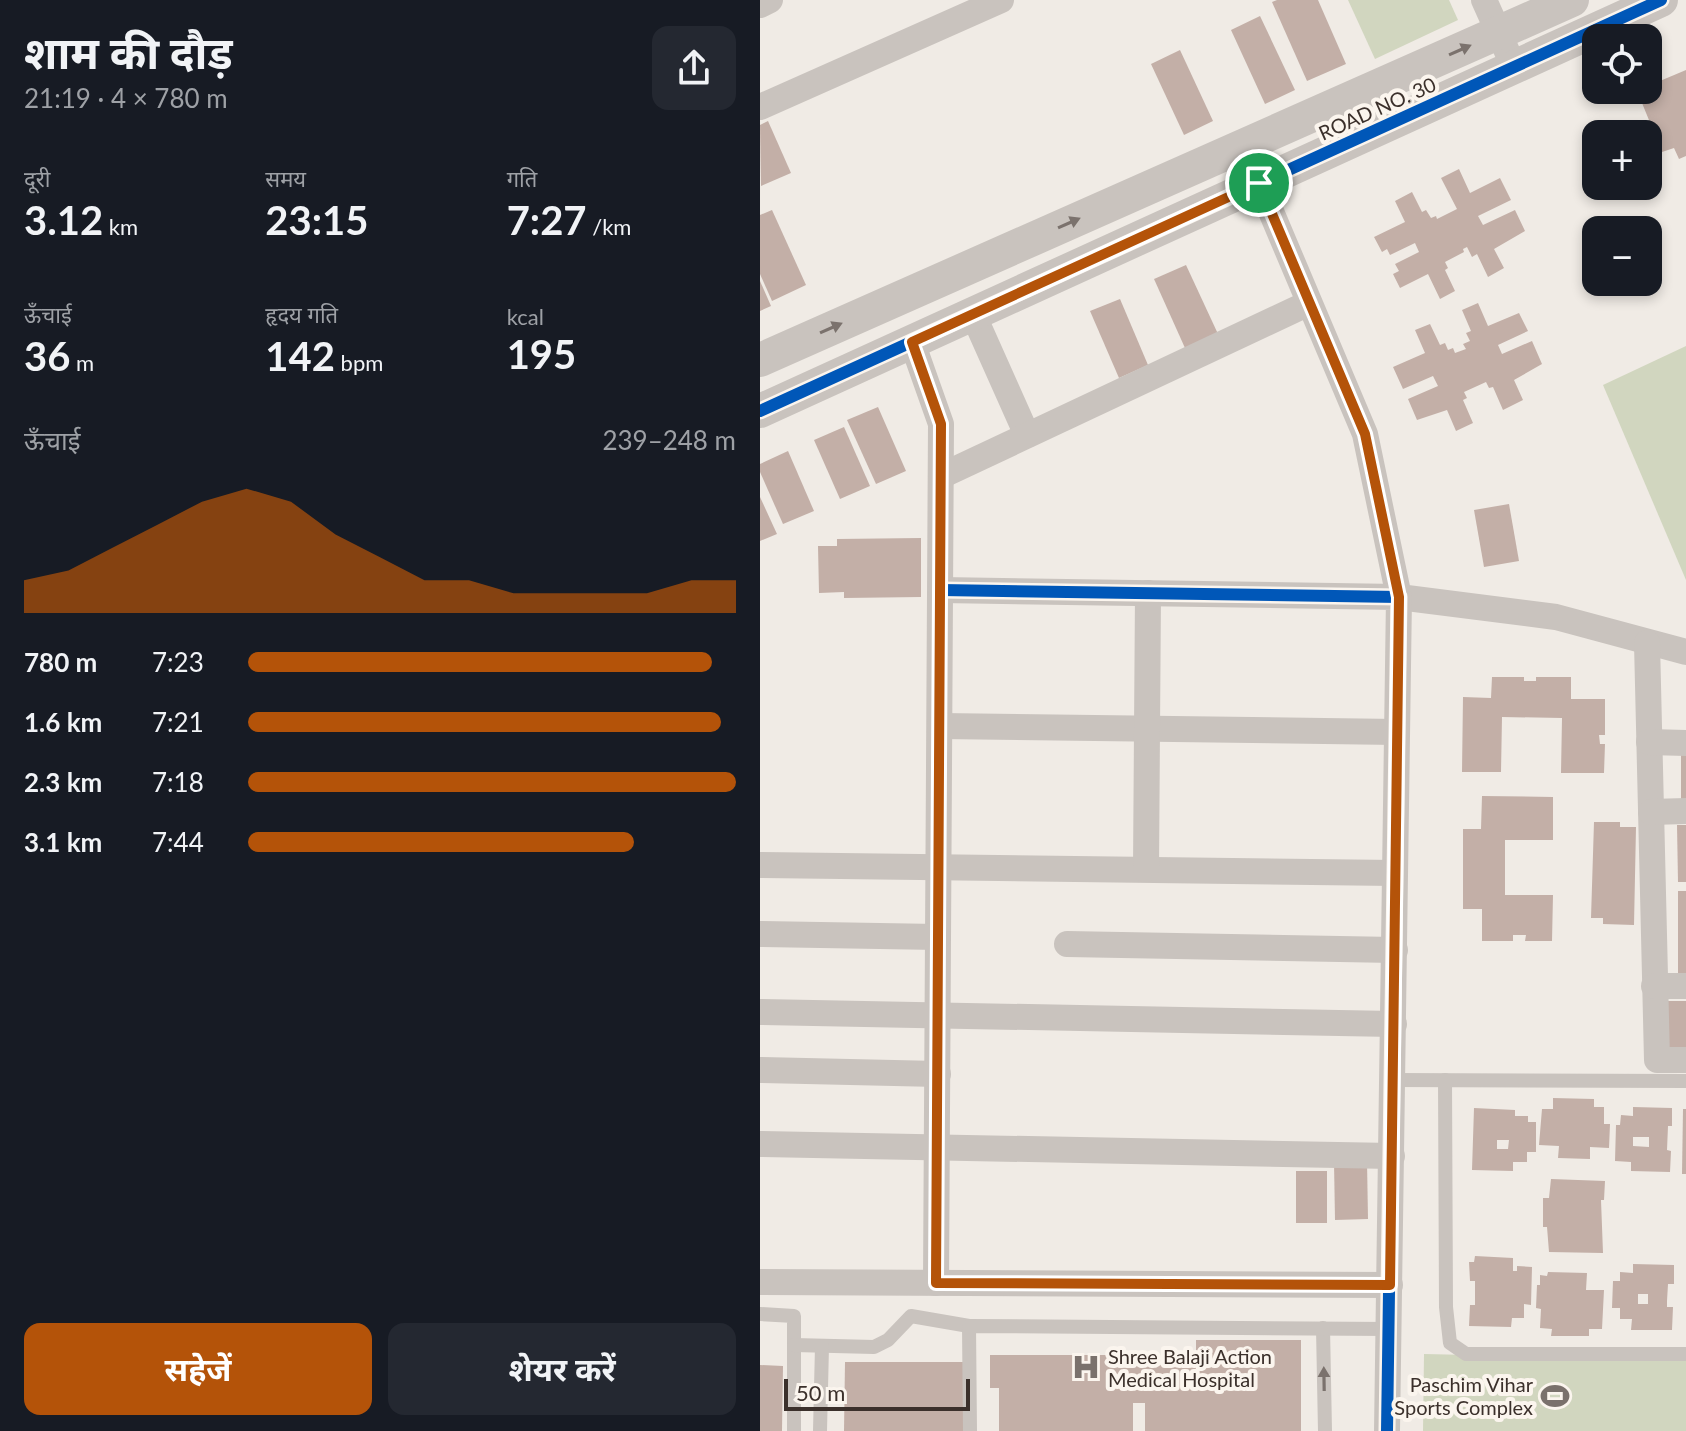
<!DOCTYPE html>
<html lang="hi">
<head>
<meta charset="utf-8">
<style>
  :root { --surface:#171b24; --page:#242831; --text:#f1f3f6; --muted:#9ea1a6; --accent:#b45309 }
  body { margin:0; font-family:Lato,"Noto Sans Devanagari",sans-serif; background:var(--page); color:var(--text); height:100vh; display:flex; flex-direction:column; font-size:30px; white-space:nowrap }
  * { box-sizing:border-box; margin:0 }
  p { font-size:26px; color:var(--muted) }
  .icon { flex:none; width:44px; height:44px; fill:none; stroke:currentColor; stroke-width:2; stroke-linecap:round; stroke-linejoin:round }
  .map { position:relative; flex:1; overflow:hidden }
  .sheet { display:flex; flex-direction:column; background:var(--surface); width:760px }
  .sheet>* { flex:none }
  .controls { position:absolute; left:822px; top:24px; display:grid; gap:16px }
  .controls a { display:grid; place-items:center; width:80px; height:80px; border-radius:16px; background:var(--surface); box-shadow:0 4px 12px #0003; font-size:40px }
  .scale { position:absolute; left:24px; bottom:20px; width:186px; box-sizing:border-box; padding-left:8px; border:4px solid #3b302b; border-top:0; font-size:22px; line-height:28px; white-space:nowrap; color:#3b302b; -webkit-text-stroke:6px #fbf5ee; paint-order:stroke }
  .pin { position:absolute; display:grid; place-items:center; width:68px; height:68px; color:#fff; margin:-34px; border:4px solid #fff; border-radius:50%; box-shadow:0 2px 8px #0007 }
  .round { display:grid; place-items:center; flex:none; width:84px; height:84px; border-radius:16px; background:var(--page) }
  .overview { display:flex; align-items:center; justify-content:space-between; height:136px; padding:0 24px }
  h1 { font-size:44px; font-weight:700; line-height:60px }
  .figures { display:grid; grid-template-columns:repeat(3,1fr); gap:12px; height:136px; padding:8px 24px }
  .figures div { display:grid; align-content:center }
  .figures b { font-size:40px; font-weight:700 }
  .figures small { font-size:22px; font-weight:400 }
  .figures p { font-size:22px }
  .chart { height:224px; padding:16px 24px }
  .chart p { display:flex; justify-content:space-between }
  .chart svg { width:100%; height:144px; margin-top:8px; fill:var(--accent); opacity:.7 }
  .button { display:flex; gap:16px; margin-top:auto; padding:16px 24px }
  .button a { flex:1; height:92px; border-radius:16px; background:var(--accent); color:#fff; font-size:32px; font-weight:700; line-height:92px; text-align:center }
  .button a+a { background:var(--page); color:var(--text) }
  ul { padding:0 24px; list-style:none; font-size:26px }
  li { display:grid; grid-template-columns:128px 96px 1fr; align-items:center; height:60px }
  li i { height:20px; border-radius:10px; background:var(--accent) }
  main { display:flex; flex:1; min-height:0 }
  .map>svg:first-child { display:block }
  .green { fill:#d1d6bf }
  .building { fill:#c3afa7; fill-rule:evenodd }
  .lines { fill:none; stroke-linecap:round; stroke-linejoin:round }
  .service { stroke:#c9c3be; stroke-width:14 }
  .minor { stroke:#c9c3be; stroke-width:26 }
  .tertiary { stroke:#c9c3be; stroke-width:34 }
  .cycleway-casing { stroke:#fbf5ee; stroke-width:17 }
  .cycleway { stroke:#0057b8; stroke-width:12 }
  .oneway { fill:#7b726d }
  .route-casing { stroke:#fff; stroke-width:16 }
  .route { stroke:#b45309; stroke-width:10 }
  .labels { text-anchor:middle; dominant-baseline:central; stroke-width:8; stroke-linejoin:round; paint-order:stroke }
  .street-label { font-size:20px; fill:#3b302b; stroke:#fbf5ee }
  .poi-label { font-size:20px; fill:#3b302b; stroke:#fbf5ee; text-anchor:start }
</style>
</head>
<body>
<main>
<section class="sheet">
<div class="overview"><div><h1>शाम की दौड़</h1><p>21:19 · 4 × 780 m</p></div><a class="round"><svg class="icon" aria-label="share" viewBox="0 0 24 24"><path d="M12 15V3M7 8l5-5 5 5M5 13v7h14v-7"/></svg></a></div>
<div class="figures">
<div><p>दूरी</p><b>3.12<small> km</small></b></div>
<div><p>समय</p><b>23:15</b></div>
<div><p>गति</p><b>7:27<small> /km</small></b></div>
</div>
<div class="figures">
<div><p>ऊँचाई</p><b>36<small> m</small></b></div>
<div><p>हृदय गति</p><b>142<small> bpm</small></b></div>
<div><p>kcal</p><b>195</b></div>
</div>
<div class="chart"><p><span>ऊँचाई</span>239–248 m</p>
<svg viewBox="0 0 160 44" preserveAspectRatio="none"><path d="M0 44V34L10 31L20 24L30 17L40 10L50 6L60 10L70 20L80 27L90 34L100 34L110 38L120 38L130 38L140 38L150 34L160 34V44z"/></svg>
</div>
<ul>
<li><b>780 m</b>7:23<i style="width:95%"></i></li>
<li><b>1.6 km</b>7:21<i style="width:97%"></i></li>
<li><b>2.3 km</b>7:18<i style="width:100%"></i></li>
<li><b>3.1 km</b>7:44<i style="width:79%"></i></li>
</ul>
<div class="button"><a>सहेजें</a><a>शेयर करें</a></div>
</section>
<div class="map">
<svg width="926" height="1431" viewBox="0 0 926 1431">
  <rect width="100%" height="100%" fill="#f0ebe5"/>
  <g class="green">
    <path d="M588 0H689L698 20 615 59Z"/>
    <path d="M926 346V580L843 385Z"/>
    <path d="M664 1354 926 1360V1431H663Z"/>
  </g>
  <g class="building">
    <path d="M517 0H558L586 64 547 81 512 2Z"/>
    <path d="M500 16 535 90 505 104 471 30Z"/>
    <path d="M420 50 453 121 424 135 391 64Z"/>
    <path d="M926 70V156L919 159 914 148 902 152 882 103 890 100 886 90 888 86Z"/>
    <path d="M8 121 31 173 1 186 0 125Z"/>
    <path d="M699 169 710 193 740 178 751 200 718 216 723 225 755 210 765 231 734 249 744 268 728 277 717 254 712 257 707 247 703 249 704 252 685 262 688 268 685 270 695 291 680 299 668 274 640 288 633 274 639 271 635 264 659 252 655 243 630 255 627 249 622 252 614 237 645 222 635 201 652 192 662 212 666 210 671 218 676 216 677 219 697 209 681 178Z"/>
    <path d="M12 210 46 285 12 301 0 274V215Z"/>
    <path d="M426 265 458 334 425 348 394 279Z"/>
    <path d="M0 281 11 306 0 311Z"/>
    <path d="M360 299 388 365 359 378 330 311Z"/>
    <path d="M718 303 728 326 759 313 768 331 738 345 742 354 772 341 782 364 754 380 763 400 743 410 733 387 729 388 726 382 704 392 707 398 703 400 713 423 696 431 687 410 657 420 648 399 678 386 673 376 643 389 633 367 665 353 655 330 670 324 680 345 685 343 688 350 693 348 695 353 706 349 703 344 710 341 706 333 711 331 702 310Z"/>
    <path d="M118 407 146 471 116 484 87 420Z"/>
    <path d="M84 427 110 486 80 499 54 440Z"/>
    <path d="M28 451 54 511 23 524 0 472V464Z"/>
    <path d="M0 497 17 534 0 541Z"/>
    <path d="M749 504 759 561 724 567 714 510Z"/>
    <path d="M161 538V597L84 598V592L59 593 58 546H77V539Z"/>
    <path d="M732 677H764V681H776V677H811V699H845V735H839L840 744H845L844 773H801L802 718 742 717 741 772H702L703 697 731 698Z"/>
    <path d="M926 747V807H921V748Z"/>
    <path d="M722 796 793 797V840H745V895H793L792 941H765L766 935H753V941H722V909H703V829H721Z"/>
    <path d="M834 822H860V827H876L874 925 843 924V918H831Z"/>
    <path d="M917 825H926V882H918Z"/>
    <rect x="918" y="891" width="8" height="93"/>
    <rect x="908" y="1001" width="18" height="53"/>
    <path d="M793 1098 834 1099V1107H844V1124H850L849 1148 830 1147V1159L798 1158 799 1146 779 1145 782 1109H793Z"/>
    <path d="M873 1107 912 1108V1126H908L907 1150 911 1151 910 1172 871 1171V1162L855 1161 856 1125H860L861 1115 873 1116ZM873 1137H889V1147L873 1146Z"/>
    <path d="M714 1108 755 1110V1116H768V1122H776V1152H767V1162H753V1171L712 1170ZM737 1140H749L748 1149H737Z"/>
    <path d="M923 1109H926V1174H922Z"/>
    <path d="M607 1161 608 1219 575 1220 574 1162Z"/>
    <rect x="536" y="1171" width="31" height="52"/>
    <path d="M791 1179 845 1181 844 1200H841L843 1253 789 1252 787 1227H783V1198H789Z"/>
    <path d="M715 1256 753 1258V1271H757V1266L772 1267 771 1305 764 1304V1318H752L751 1327 709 1326 710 1305H715V1281H710L709 1262H714Z"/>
    <path d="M873 1264 914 1265V1284H908L907 1301V1307H913L912 1330H871L872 1319H860V1308H852L853 1281H860V1272L873 1273ZM878 1294H888V1304H878Z"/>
    <path d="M788 1272 827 1273 826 1290H844L842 1329H829V1336H791L792 1329 780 1328 781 1309 776 1308 777 1285H780V1275L787 1276Z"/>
    <path d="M436 1340H541V1431H385V1403H373V1431H239V1388H230V1355H385V1365L436 1366Z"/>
    <path d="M85 1362H203V1431H84Z"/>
    <path d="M0 1365 23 1366 22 1431H0Z"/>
  </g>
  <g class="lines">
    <g class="service">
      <path d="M633 1080 926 1081"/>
      <path d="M685 1080 686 1307 690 1343 706 1354H926"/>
      <path d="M0 1314 34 1316V1431"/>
      <path d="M563 1328 565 1431"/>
      <path d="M34 1345 114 1347 128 1340 151 1316 209 1326"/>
      <path d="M60 1431 62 1346"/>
      <path d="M210 1431 209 1326 629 1329"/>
    </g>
    <g class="minor">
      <path d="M724 0 754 67"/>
      <path d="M0 5 10 0"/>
      <path d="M0 107 241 0"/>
      <path d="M499 183 605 434 639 597 796 617 926 652"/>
      <path d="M213 314 267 435"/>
      <path d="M152 342 181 424 176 1283"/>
      <path d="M181 476 549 303"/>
      <path d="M181 590 639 597 627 1431"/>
      <path d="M887 643 897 1060H926"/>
      <path d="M180 726 637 732"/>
      <path d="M889 742 926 743"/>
      <path d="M891 812 926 811"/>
      <path d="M0 865 635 873"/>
      <path d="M386 869 388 593"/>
      <path d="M0 934 178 937"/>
      <path d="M307 944 635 950"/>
      <path d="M894 986H926"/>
      <path d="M0 1012 634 1024"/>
      <path d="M1 1070 178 1074"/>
      <path d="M0 1144 632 1156"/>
      <path d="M0 1282 630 1285"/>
    </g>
    <g class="tertiary">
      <path d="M0 360 812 0"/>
      <path d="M0 411 901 0"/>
    </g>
    <defs>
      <g id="cycleway">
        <path d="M0 411 901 0"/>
        <path d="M181 590 639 597 627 1431"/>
      </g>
    </defs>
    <use href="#cycleway" class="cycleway-casing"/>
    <use href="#cycleway" class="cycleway"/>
  </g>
  <defs><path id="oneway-solid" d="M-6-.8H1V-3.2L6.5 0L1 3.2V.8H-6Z" transform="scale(2)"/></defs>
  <g class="oneway">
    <use href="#oneway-solid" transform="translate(700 50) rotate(-24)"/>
    <use href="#oneway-solid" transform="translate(309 223) rotate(-24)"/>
    <use href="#oneway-solid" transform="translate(71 328) rotate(-24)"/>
    <use href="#oneway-solid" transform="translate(564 1379) rotate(-91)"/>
  </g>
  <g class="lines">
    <defs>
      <path id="route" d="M499 183 605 434 639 597 630 1285 176 1283 181 424 152 342Z"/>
    </defs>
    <use href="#route" class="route-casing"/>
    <use href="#route" class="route"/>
  </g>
  <defs>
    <symbol id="hospital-bare" viewBox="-9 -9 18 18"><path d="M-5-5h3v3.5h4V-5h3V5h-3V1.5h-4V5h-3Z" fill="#7a716c" stroke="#fbf5ee" stroke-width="2.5" paint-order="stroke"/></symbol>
    <symbol id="stadium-bare" viewBox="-9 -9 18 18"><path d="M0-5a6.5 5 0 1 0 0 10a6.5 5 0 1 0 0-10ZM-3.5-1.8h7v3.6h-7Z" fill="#7a716c" stroke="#fbf5ee" stroke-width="2.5" paint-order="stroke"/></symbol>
  </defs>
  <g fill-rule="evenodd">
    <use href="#hospital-bare" x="306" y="1347" width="40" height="40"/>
    <use href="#stadium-bare" x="775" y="1376" width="40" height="40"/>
  </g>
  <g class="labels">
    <g class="street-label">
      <text transform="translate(617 108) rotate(-24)">ROAD NO. 30</text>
    </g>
    <g class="poi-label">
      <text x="348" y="1356">Shree Balaji Action<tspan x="348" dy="23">Medical Hospital</tspan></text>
      <text x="773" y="1384" text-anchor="end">Paschim Vihar<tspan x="773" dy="23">Sports Complex</tspan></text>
    </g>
  </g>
</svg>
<div class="controls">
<a><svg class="icon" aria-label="locate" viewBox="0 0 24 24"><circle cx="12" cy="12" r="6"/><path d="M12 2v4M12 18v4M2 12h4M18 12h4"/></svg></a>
<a>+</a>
<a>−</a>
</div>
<div class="scale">50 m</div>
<div class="pin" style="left:499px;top:183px;background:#1e9e55"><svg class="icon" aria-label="arrive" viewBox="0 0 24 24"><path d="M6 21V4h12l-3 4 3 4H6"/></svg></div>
</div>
</main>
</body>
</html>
